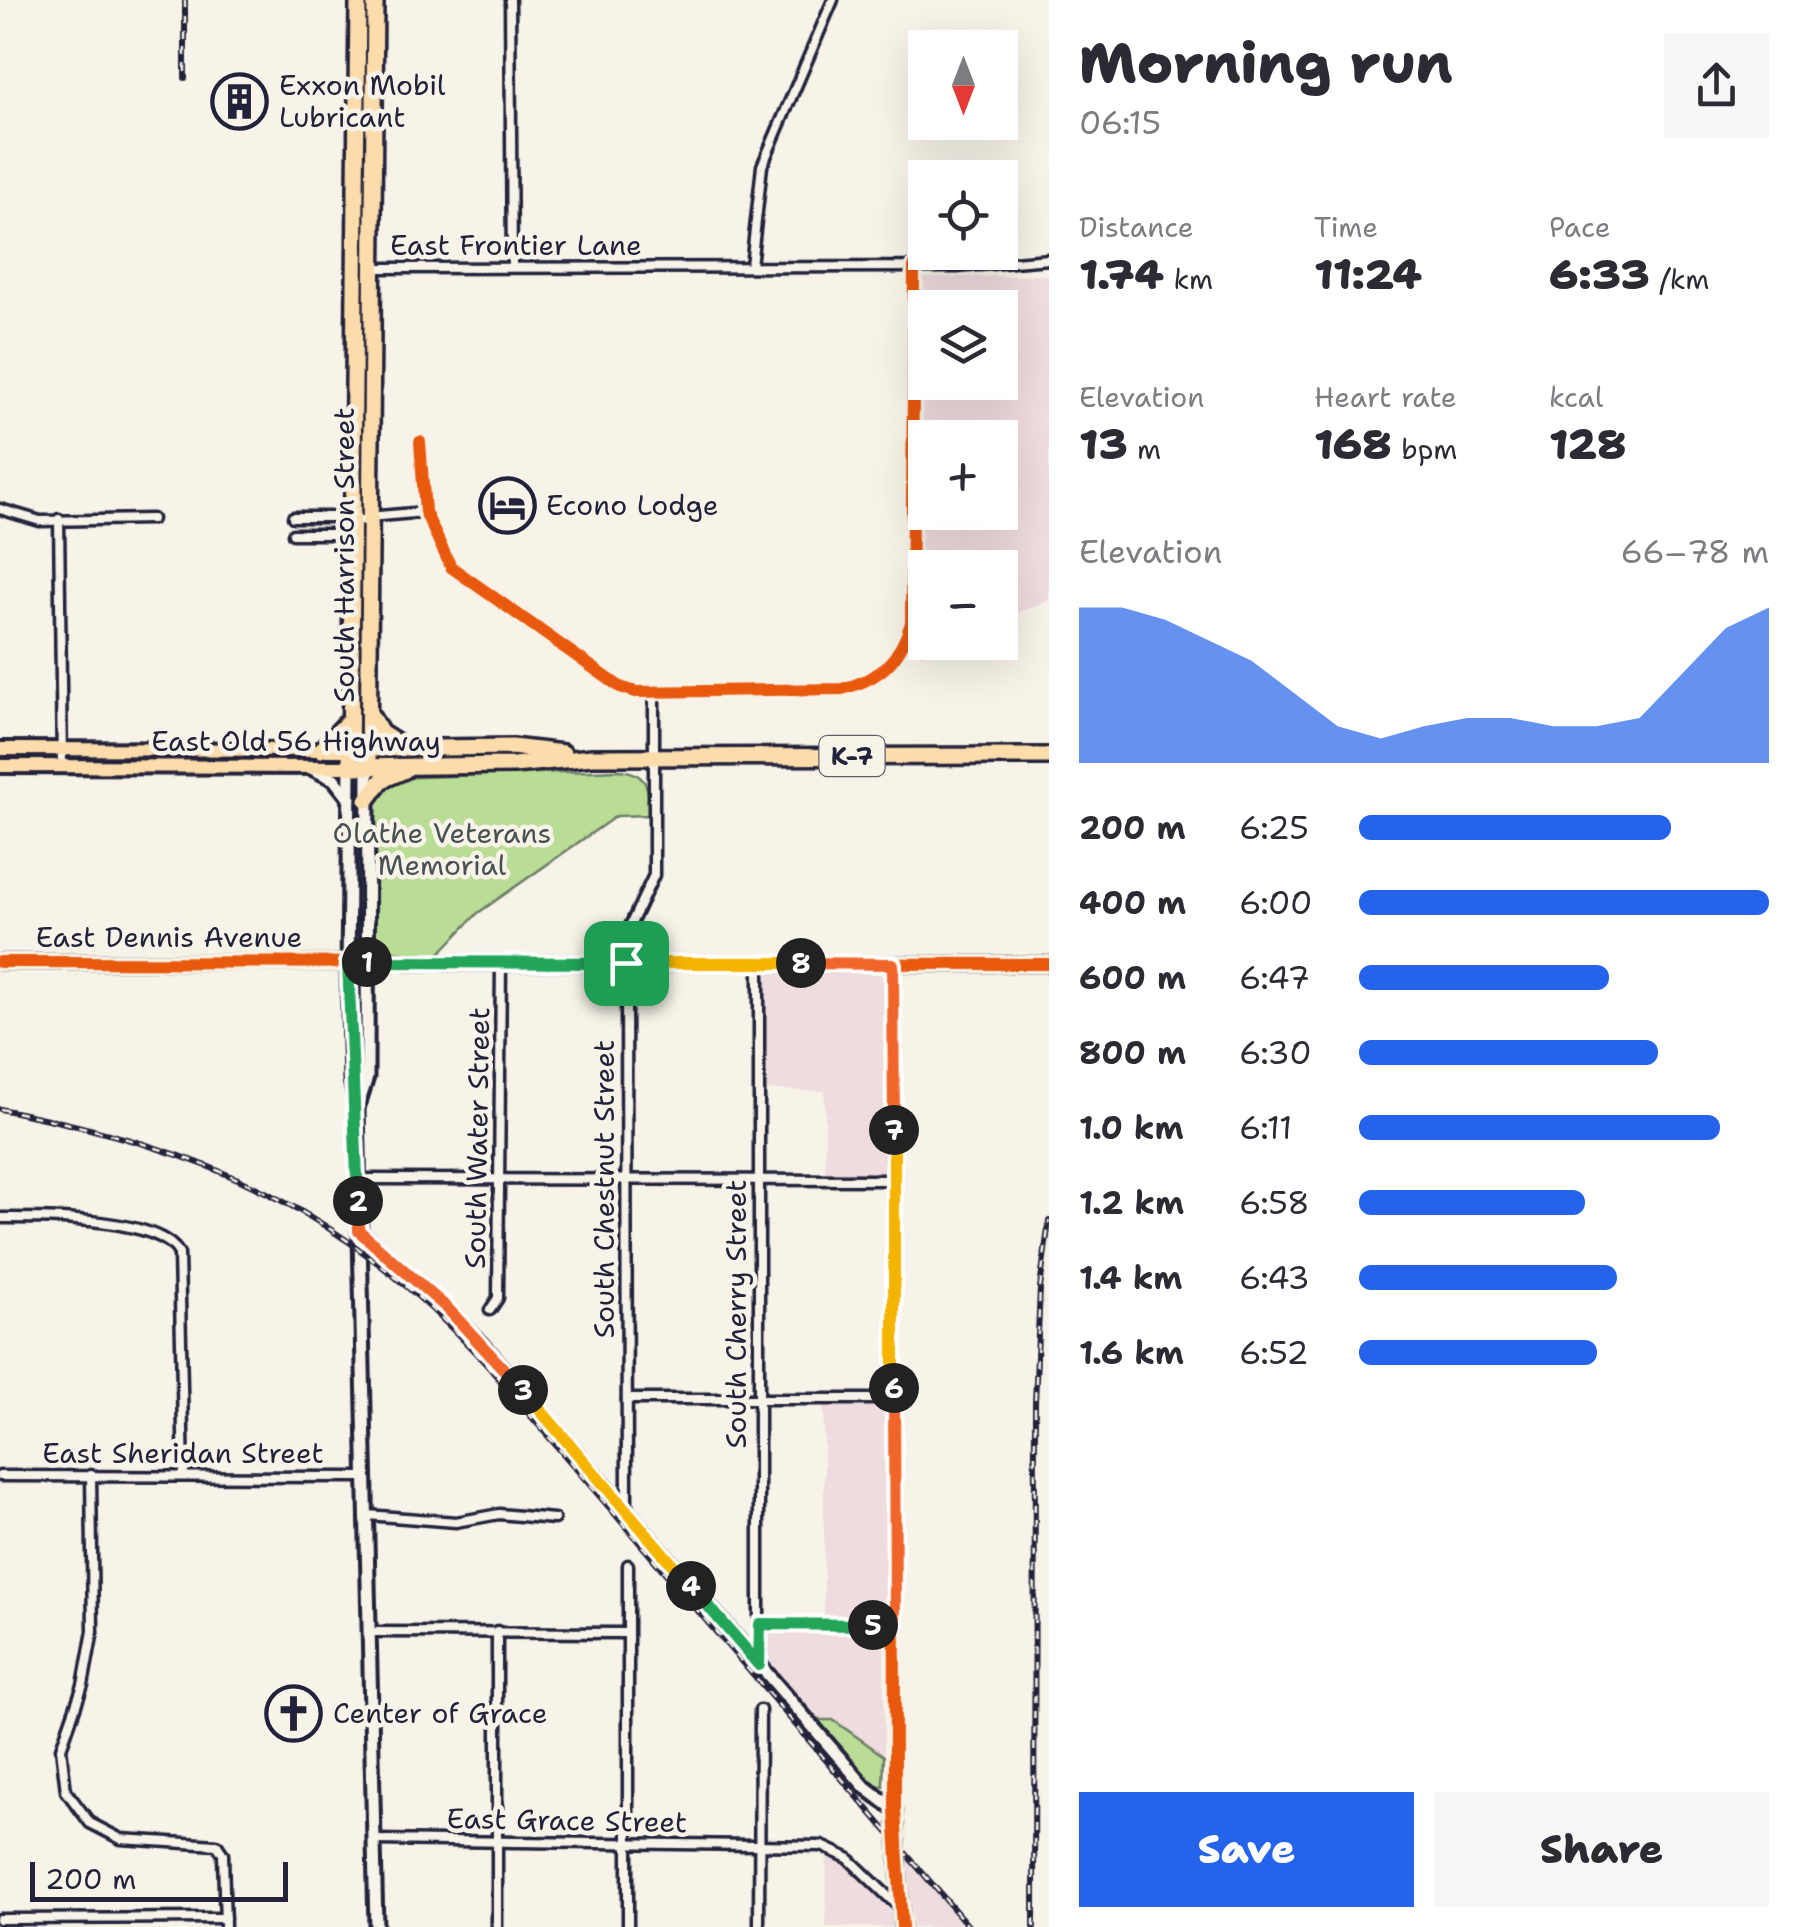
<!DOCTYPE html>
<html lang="en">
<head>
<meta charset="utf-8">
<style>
  :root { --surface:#fff; --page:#f7f7f7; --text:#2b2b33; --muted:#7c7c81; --accent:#2563eb }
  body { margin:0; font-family:"Shantell Sans",sans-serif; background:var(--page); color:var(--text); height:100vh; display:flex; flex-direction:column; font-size:38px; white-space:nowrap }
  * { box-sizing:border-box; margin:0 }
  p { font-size:32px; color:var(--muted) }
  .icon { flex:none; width:55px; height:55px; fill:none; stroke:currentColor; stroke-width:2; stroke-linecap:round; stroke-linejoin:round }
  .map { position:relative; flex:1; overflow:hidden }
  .drawer { display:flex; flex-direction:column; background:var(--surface); width:750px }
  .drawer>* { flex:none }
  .needle { width:65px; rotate:180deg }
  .buttons { position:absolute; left:908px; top:30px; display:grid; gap:20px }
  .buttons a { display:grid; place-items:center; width:110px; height:110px; border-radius:0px; background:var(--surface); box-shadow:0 10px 40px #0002; font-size:50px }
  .scale { position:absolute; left:30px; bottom:25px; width:258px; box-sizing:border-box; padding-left:10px; border:5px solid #22223b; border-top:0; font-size:28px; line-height:35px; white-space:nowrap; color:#22223b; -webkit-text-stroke:8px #f7f3e8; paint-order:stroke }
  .pin { position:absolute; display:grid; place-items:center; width:85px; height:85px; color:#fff; margin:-42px; border-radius:20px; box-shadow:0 5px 15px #0006 }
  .km { position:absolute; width:50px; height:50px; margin:-25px; border-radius:50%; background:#222; color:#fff; font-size:28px; line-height:50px; text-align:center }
  .round { display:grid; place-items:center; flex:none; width:105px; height:105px; border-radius:0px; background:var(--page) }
  .headline { display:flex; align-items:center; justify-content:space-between; height:170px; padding:0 30px }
  h1 { font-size:55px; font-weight:800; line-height:75px }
  .figures { display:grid; grid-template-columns:repeat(3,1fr); gap:15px; height:170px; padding:10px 30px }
  .figures div { display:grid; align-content:center }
  .figures b { font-size:42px; font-weight:800 }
  .figures small { font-size:28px; font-weight:400 }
  .figures p { font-size:28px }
  .chart { height:280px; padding:20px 30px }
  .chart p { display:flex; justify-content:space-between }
  .chart svg { width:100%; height:180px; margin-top:10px; fill:var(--accent); opacity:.7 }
  .button { display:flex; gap:20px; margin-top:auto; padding:20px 30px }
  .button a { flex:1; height:115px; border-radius:0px; background:var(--accent); color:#fff; font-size:40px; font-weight:800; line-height:115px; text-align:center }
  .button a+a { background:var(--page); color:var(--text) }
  ul { padding:0 30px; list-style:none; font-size:32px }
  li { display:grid; grid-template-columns:160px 120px 1fr; align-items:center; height:75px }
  li i { height:25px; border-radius:12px; background:var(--accent) }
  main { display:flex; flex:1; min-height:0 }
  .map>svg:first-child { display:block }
  .built { fill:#eedcde; fill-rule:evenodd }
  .green { fill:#badd96; stroke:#6e8068; stroke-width:2.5 }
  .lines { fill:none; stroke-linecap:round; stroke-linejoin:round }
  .street-casing { stroke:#22223b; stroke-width:15 }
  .secondary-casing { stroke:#22223b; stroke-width:19 }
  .primary-casing { stroke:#22223b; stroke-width:20 }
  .highway-casing { stroke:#22223b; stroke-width:22 }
  .street { stroke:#f7f3e8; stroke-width:8 }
  .secondary { stroke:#f7f3e8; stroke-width:11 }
  .primary { stroke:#fddcac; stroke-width:12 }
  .highway { stroke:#fddcac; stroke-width:15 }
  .rail-casing { stroke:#22223b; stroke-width:6 }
  .rail { stroke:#f7f3e8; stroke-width:2.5; stroke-dasharray:8; stroke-linecap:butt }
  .cycleway-casing { stroke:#f7f3e8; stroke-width:19 }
  .cycleway { stroke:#e8590c; stroke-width:12 }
  .split-1-casing { stroke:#fff; stroke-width:20 }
  .split-2-casing { stroke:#fff; stroke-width:20 }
  .split-3-casing { stroke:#fff; stroke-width:20 }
  .split-4-casing { stroke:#fff; stroke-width:20 }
  .split-5-casing { stroke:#fff; stroke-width:20 }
  .split-6-casing { stroke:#fff; stroke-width:20 }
  .split-7-casing { stroke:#fff; stroke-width:20 }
  .split-8-casing { stroke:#fff; stroke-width:20 }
  .split-9-casing { stroke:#fff; stroke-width:20 }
  .split-1 { stroke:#22a559; stroke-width:12 }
  .split-2 { stroke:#22a559; stroke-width:12 }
  .split-3 { stroke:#f0652b; stroke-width:12 }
  .split-4 { stroke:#f5b400; stroke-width:12 }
  .split-5 { stroke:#22a559; stroke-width:12 }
  .split-6 { stroke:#f0652b; stroke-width:12 }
  .split-7 { stroke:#f5b400; stroke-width:12 }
  .split-8 { stroke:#f0652b; stroke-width:12 }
  .split-9 { stroke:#f5b400; stroke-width:12 }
  .labels { text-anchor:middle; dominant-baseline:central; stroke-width:9; stroke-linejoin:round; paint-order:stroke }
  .shield { fill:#f7f3e8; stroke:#62616f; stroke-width:2.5 }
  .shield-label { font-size:25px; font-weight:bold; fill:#22223b }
  .poi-label { font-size:28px; fill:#22223b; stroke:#f7f3e8; text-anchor:start }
  .street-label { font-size:28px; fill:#22223b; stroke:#f7f3e8 }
  .park-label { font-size:28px; fill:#485152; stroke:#f7f3e8 }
</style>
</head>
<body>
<main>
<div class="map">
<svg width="1049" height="1927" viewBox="0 0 1049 1927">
  <rect width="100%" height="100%" fill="#f7f3e8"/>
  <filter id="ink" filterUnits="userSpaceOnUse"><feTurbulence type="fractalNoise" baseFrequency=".01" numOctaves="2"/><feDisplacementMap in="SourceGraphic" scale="20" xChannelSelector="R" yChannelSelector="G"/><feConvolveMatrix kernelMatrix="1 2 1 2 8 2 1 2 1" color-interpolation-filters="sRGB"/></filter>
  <g filter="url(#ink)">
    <g class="built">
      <path d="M1049 275V600L1000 620V568H925V642L947 643 920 655 924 278ZM925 308H1000V382H925ZM925 438H1000V512H925Z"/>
      <path d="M875 971 887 980V1173L825 1176V1091L764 1090V980L771 971Z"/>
      <path d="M824 1407H878L887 1412V1605L880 1616H824Z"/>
      <path d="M772 1627 884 1629V1756L834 1720H815L767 1667 765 1635Z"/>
      <path d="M827 1854 850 1867 890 1911 894 1927H826Z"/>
      <path d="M907 1858 964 1927H913Z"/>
    </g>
    <g class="green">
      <path d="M619 770C648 772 650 790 650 815L616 816 478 913 436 957C406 955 387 957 371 928L370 801 396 778Z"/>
      <path d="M815 1720H833L884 1756 883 1786 870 1787Z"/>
    </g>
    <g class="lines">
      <defs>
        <g id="street">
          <path d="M510 0 512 267"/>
          <path d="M751 266 762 166 833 0"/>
          <path d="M374 268 957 267 1049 259"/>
          <path d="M420 442 425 512 451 567 620 687 636 692 842 689C880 679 900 660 911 623L914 267"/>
          <path d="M0 509 40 521 152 519"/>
          <path d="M293 517H335L350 525"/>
          <path d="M59 519 62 766"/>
          <path d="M293 534H333L368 517 425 512"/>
          <path d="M893 963 895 1809"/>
          <path d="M759 964V1665"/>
          <path d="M358 1179 893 1180"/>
          <path d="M0 1218C40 1218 160 1216 179 1254L184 1475"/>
          <path d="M490 1310 498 1298 501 963"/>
          <path d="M627 1399H894"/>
          <path d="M91 1475 93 1631 83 1685 61 1748 66 1791 90 1823 121 1839 217 1845 223 1854 225 1927"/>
          <path d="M0 1476 366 1477"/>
          <path d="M627 1511 626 963 629 928 654 875V692"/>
          <path d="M367 1515 456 1522 499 1514 554 1519"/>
          <path d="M628 1565V1927"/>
          <path d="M760 1624 895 1625"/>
          <path d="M370 1632 627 1633"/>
          <path d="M374 1840 822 1846 848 1858 901 1909"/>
          <path d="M0 1919 225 1918"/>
          <path d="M497 1927V1631"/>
          <path d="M759 1927 760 1710"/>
        </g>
        <g id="secondary">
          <path d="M350 767 348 976 351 1080 357 1108 376 1927"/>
          <path d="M311 768 334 779 350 799"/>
          <path d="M0 962 1049 964"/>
          <path d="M357 1108 367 1077 368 767"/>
          <path d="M359 1231 482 1344 865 1787 895 1810 902 1927"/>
        </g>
        <g id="primary">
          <path d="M0 749 350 750"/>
          <path d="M0 766 350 767"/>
        </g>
        <g id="highway">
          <path d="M358 0 350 767 514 765 592 757 1049 756"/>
          <path d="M368 711 381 733 403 747"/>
          <path d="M362 749 512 747 563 753"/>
          <path d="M321 750 350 719"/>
          <path d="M368 767 375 0"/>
          <path d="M367 800 382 780 405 770"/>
        </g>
      </defs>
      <use href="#street" class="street-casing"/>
      <use href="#secondary" class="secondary-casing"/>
      <use href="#primary" class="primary-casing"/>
      <use href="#highway" class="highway-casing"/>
      <use href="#street" class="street"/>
      <use href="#secondary" class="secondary"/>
      <use href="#primary" class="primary"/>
      <use href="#highway" class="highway"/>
      <defs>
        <g id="rail">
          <path d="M185 0V78"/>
          <path d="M0 1109C208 1150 341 1206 487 1365L969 1927"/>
          <path d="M1034 1927 1035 1403 1040 1288 1049 1221"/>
        </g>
      </defs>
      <use href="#rail" class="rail-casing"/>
      <use href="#rail" class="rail"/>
      <defs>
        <g id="cycleway">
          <path d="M420 442 425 512 451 567 620 687 636 692 842 689C880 679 900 660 911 623L914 267"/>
          <path d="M0 962 1049 964"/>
          <path d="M894 1023 895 1810 902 1927"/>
        </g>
      </defs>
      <use href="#cycleway" class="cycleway-casing"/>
      <use href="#cycleway" class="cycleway"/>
    </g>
  </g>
  <g class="lines" filter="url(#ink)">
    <defs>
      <path id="split-1" d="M367 962 626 963"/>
      <path id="split-2" d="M358 1201 348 962H367"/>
      <path id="split-3" d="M358 1201 359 1231 448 1309 523 1390"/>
      <path id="split-4" d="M523 1390 691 1586"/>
      <path id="split-5" d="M691 1586 759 1665 760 1624 873 1625"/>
      <path id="split-6" d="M873 1625H895L894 1388"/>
      <path id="split-7" d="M894 1388V1130"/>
      <path id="split-8" d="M801 963 893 964 894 1130"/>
      <path id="split-9" d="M626 963H801"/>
    </defs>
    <use href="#split-1" class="split-1-casing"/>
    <use href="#split-2" class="split-2-casing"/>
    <use href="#split-3" class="split-3-casing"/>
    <use href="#split-4" class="split-4-casing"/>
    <use href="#split-5" class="split-5-casing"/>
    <use href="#split-6" class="split-6-casing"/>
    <use href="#split-7" class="split-7-casing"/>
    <use href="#split-8" class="split-8-casing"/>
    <use href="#split-9" class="split-9-casing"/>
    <use href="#split-1" class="split-1"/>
    <use href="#split-2" class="split-2"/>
    <use href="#split-3" class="split-3"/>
    <use href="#split-4" class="split-4"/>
    <use href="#split-5" class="split-5"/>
    <use href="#split-6" class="split-6"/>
    <use href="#split-7" class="split-7"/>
    <use href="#split-8" class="split-8"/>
    <use href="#split-9" class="split-9"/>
  </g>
  <defs>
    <symbol id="building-ring" viewBox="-11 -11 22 22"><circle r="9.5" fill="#f7f3e8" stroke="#22223b" stroke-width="1.5"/><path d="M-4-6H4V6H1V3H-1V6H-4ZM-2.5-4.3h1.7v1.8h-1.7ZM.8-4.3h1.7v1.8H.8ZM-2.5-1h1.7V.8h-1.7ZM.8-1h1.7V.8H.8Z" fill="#22223b"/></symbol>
    <symbol id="hotel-ring" viewBox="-11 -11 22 22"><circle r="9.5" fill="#f7f3e8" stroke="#22223b" stroke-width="1.5"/><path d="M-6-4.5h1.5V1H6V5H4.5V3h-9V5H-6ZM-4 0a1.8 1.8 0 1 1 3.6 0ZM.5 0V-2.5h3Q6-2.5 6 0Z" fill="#22223b"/></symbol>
    <symbol id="church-ring" viewBox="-11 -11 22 22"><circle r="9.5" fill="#f7f3e8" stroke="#22223b" stroke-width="1.5"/><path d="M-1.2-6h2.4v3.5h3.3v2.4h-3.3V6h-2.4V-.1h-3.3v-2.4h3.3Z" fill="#22223b"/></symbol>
  </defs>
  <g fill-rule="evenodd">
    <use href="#building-ring" x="208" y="70" width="63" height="63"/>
    <use href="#hotel-ring" x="476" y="474" width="63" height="63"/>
    <use href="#church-ring" x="262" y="1682" width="63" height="63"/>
  </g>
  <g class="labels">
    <rect class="shield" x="819.5" y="736" width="65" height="40" rx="8"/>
    <g class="shield-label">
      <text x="852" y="756">K-7</text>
    </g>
    <g class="poi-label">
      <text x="279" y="85">Exxon Mobil<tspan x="279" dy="32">Lubricant</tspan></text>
      <text x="546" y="505">Econo Lodge</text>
      <text x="333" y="1713">Center of Grace</text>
    </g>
    <g class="street-label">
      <text x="516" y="245">East Frontier Lane</text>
      <text transform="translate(344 555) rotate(-90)">South Harrison Street</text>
      <text x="296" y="741">East Old 56 Highway</text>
      <text x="169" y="937">East Dennis Avenue</text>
      <text transform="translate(477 1138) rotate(-89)">South Water Street</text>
      <text transform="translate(604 1189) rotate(-90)">South Chestnut Street</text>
      <text transform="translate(736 1314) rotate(-90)">South Cherry Street</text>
      <text x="183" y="1453">East Sheridan Street</text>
      <text transform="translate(567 1820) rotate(1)">East Grace Street</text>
    </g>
    <g class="park-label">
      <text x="442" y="833">Olathe Veterans<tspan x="442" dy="32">Memorial</tspan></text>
    </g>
  </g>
</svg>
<div class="buttons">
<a><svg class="needle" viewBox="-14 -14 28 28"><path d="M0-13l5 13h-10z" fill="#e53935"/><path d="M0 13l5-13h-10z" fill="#7c7c81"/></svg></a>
<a><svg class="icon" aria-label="locate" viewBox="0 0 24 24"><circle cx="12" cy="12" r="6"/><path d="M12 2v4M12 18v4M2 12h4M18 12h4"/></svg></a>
<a><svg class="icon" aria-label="layers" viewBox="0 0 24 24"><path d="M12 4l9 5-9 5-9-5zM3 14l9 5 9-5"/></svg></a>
<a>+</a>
<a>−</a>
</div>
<div class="scale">200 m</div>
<div class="pin" style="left:626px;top:963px;background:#1e9e55"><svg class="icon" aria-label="arrive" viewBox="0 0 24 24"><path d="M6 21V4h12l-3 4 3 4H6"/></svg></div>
<b class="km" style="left:367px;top:962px">1</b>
<b class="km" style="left:358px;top:1201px">2</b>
<b class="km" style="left:523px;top:1390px">3</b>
<b class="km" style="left:691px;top:1586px">4</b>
<b class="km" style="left:873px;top:1625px">5</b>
<b class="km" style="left:894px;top:1388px">6</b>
<b class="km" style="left:894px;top:1130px">7</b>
<b class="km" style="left:801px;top:963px">8</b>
</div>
<section class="drawer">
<div class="headline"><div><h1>Morning run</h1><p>06:15</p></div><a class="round"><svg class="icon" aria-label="share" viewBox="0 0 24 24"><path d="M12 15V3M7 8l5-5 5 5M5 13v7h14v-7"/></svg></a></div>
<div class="figures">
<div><p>Distance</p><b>1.74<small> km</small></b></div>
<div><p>Time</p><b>11:24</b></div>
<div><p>Pace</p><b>6:33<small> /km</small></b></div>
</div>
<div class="figures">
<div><p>Elevation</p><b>13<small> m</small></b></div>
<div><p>Heart rate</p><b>168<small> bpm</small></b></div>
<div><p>kcal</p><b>128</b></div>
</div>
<div class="chart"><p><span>Elevation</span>66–78 m</p>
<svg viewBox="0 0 160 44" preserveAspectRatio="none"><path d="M0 44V6L10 6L20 9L30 14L40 19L50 27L60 35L70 38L80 35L90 33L100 33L110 35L120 35L130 33L140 22L150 11L160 6V44z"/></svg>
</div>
<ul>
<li><b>200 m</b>6:25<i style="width:76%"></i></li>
<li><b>400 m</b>6:00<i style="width:100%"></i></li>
<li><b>600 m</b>6:47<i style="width:61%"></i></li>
<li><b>800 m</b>6:30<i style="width:73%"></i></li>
<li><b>1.0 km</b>6:11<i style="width:88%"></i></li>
<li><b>1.2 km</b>6:58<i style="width:55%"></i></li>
<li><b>1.4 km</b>6:43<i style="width:63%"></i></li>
<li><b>1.6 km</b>6:52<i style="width:58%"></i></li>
</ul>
<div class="button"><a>Save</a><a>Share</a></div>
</section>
</main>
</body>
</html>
